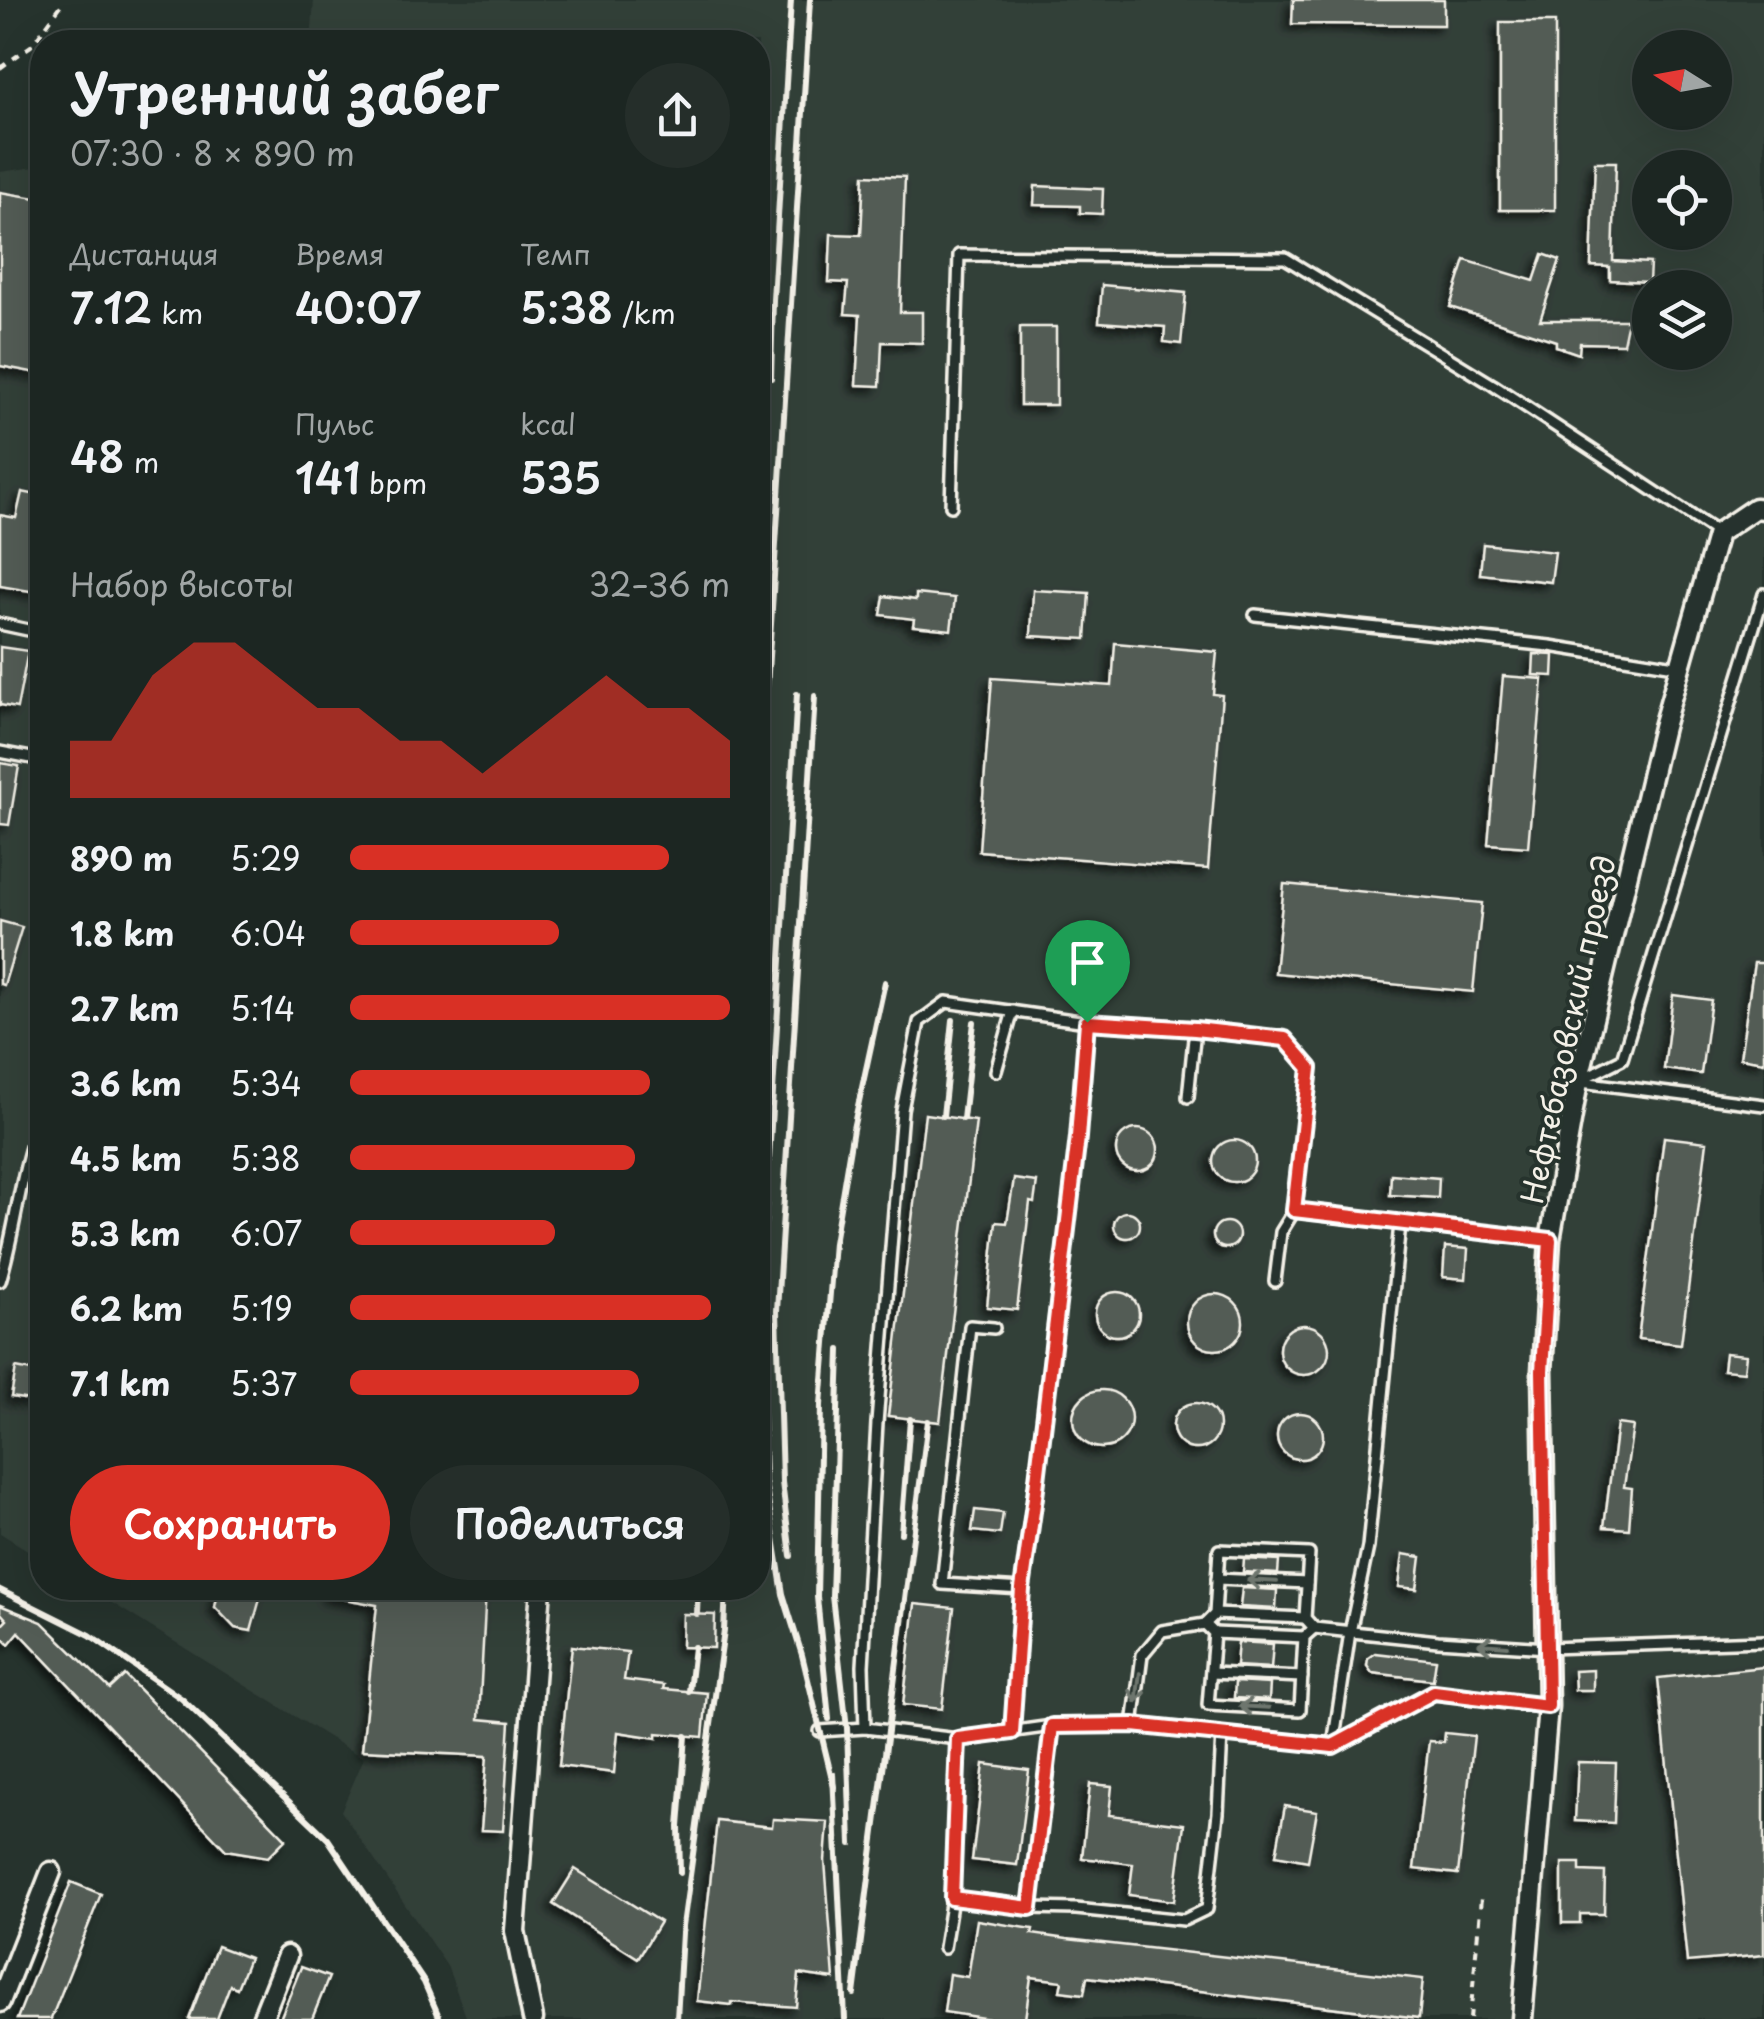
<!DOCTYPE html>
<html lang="ru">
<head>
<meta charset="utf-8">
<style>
  :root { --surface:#1c2622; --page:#252e2a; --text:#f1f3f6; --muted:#a0a5a5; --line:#3a4340; --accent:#d93025 }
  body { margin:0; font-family:"Playpen Sans",sans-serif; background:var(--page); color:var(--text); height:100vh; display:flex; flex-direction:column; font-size:38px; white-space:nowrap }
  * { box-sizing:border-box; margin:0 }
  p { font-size:32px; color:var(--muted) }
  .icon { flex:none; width:55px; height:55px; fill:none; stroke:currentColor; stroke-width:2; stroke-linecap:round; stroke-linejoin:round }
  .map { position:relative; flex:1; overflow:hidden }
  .drawer { position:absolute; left:30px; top:30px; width:740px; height:1570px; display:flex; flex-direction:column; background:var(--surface); border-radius:40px; box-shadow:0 10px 40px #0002,0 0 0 2px var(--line) }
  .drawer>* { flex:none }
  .needle { width:65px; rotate:281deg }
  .fabs { position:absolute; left:1632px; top:30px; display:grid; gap:20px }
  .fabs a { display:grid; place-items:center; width:100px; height:100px; border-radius:50%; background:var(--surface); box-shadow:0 10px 40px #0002,0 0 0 2px var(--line); font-size:50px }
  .pin { position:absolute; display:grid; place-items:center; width:85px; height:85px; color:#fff; margin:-102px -42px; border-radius:50% 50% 50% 0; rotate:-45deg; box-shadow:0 0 10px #0007 }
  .pin .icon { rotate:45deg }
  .round { display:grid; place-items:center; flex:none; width:105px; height:105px; border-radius:52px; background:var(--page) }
  .head { display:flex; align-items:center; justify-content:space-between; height:170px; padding:0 40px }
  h1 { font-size:55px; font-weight:600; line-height:75px }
  .stats { display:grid; grid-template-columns:repeat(3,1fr); gap:15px; height:170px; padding:10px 40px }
  .stats div { display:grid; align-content:center }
  .stats b { font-size:42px; font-weight:600 }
  .stats small { font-size:28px; font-weight:400 }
  .stats p { font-size:28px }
  .chart { height:280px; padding:20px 40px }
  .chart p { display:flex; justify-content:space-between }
  .chart svg { width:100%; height:180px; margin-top:10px; fill:var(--accent); opacity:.7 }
  .action { display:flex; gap:20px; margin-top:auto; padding:20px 40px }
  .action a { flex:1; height:115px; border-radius:60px; background:var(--accent); color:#fff; font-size:40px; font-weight:600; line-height:115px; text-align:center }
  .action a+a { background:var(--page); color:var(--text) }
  ul { padding:0 40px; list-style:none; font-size:32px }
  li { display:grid; grid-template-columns:160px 120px 1fr; align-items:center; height:75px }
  li i { height:25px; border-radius:12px; background:var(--accent) }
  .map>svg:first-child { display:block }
  .built { fill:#333f39; fill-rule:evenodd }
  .building { fill:#525c55; stroke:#f4f1e8; stroke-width:2.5; filter:url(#shadow) }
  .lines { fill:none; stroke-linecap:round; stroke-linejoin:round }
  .lane-casing { stroke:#f4f1e8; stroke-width:16 }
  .street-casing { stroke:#f4f1e8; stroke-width:25 }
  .path { stroke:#f4f1e8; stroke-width:4; stroke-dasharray:8 8; stroke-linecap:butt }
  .lane { stroke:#26332d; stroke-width:9 }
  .street { stroke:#26332d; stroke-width:18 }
  .rail { stroke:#f4f1e8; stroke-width:6 }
  .oneway { stroke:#6e766e }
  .route-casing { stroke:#fff; stroke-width:20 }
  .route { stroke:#d93025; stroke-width:12 }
  .labels { text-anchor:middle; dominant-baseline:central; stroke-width:8; stroke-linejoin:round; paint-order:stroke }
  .street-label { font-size:30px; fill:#f4f1e8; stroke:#26332d }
</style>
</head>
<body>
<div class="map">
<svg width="1764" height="2019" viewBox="0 0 1764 2019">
  <defs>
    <filter id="shadow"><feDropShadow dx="-5.5" dy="5.5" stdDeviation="5" flood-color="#0009"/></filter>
  </defs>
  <rect width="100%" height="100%" fill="#26332d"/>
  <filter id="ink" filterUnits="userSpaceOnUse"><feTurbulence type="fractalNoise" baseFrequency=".01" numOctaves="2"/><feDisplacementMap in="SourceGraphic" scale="20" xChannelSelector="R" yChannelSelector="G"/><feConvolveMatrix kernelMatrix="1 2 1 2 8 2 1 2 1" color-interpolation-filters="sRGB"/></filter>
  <g filter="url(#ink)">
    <g class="built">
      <path d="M314 0H1764V2019H467L447 1966 341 1811 364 1758 346 1748 88 1588H758V42H311ZM1650 48H1715V112H1650ZM1650 168H1715V232H1650ZM1650 288H1715V352H1650Z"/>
      <path d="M42 166V1559L0 1533V172Z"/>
    </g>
    <g class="building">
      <path d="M1293 0H1444V25L1292 24Z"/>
      <rect x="1500" y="22" width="55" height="188"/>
      <path d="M1595 162H1616L1613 261 1650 263 1649 282 1610 280V267L1591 266Z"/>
      <path d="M864 175 905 177 900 312H922V343L882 342 880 386 856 385 860 315 845 314 848 283 829 282 831 234 861 235Z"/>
      <path d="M1035 186 1103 189 1102 214 1080 213V206L1034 205Z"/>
      <path d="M0 192 42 199V374L0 366Z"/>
      <path d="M1543 254 1560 260 1540 320H1628L1623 344 1580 343 1579 354 1556 346V341L1450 307 1465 260 1534 281Z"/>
      <path d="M1102 285 1186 293 1181 344 1164 342 1165 327 1099 322Z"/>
      <rect x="1020" y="327" width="36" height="78"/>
      <path d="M22 492 42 496V593L0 586V515L16 518Z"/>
      <path d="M1483 544 1555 552 1551 582 1480 574Z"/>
      <path d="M1033 590 1089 593 1086 639 1031 636Z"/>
      <path d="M916 594 955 598 951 630 913 626 914 619 881 615 884 596 916 600Z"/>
      <path d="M1115 643 1217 652 1213 694 1222 695 1208 869 979 851 992 678 1112 686Z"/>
      <path d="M0 647 28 651 17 708 0 705Z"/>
      <path d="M1534 654 1554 655 1553 676 1533 675Z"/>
      <path d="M1503 676 1543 679 1528 847 1488 844Z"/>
      <path d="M0 763 19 766 9 825 0 824Z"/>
      <path d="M1284 884 1482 903 1473 992 1275 973Z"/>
      <path d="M0 921 22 927 4 985 0 984Z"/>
      <path d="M1754 963H1764V1062L1740 1058Z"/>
      <path d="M1673 995 1711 1000 1701 1074 1664 1069Z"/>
      <path d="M925 1114 976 1121 940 1422 888 1416Z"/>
      <circle cx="1137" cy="1150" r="21"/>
      <path d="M1664 1137 1707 1142 1681 1344 1638 1339Z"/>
      <circle cx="1234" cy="1161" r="21"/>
      <path d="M1391 1174 1439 1178 1438 1198 1390 1195Z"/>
      <path d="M1014 1179 1037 1182 1034 1203 1030 1202 1017 1310 987 1307 996 1222 1007 1223Z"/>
      <circle cx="1127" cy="1225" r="13"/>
      <circle cx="1226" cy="1235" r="13"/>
      <path d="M1445 1247 1468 1249 1466 1279 1443 1277Z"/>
      <circle cx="1117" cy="1314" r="22"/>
      <circle cx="1215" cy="1322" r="28"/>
      <circle cx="1304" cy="1350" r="25"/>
      <path d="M1725 1353 1746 1355 1744 1372 1723 1370Z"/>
      <path d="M16 1368 42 1373V1402L11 1397Z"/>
      <circle cx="1102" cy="1419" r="29"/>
      <circle cx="1196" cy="1426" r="23"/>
      <circle cx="1300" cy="1436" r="23"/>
      <path d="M1617 1424 1633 1426 1624 1487 1632 1488 1629 1529 1604 1527Z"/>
      <path d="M975 1510 1003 1513 1000 1534 972 1531Z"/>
      <path d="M1403 1554 1421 1557 1417 1589 1399 1587Z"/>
      <path d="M1244 1559 1279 1561 1278 1574 1243 1572Z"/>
      <path d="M219 1588H263L251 1631 235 1628 215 1607Z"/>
      <path d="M329 1588H486L479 1719 510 1722 503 1831 481 1830 487 1756 362 1750 377 1605 328 1596Z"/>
      <path d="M1242 1588 1277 1590 1276 1609 1240 1607Z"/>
      <path d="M915 1604 954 1608 942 1709 903 1705Z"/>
      <path d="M0 1605 42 1622 110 1689 125 1675 286 1839 268 1857 226 1850 19 1632 9 1644 0 1635V1627L7 1620 0 1612Z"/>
      <path d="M683 1614 715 1615 714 1648 682 1647Z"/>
      <path d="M1238 1642 1273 1644 1271 1668 1236 1666Z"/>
      <path d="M572 1646 628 1652 624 1680 664 1685 663 1689 707 1693 703 1737 657 1733V1738L618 1732 614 1773 559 1766Z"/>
      <path d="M1375 1653 1436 1660 1433 1680 1372 1673 1367 1666 1368 1658Z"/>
      <path d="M1764 1667V1955L1687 1962 1658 1678Z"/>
      <path d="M1593 1670V1690H1575L1574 1671Z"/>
      <path d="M1235 1682 1270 1684 1269 1700 1234 1698Z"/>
      <path d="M1445 1733 1474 1736 1458 1874 1414 1869 1429 1741 1444 1742Z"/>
      <path d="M1578 1762 1616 1763 1614 1823 1575 1821Z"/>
      <path d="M984 1764 1029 1770 1017 1865 972 1860Z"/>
      <path d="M1090 1784 1112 1786 1109 1815 1184 1824 1174 1901 1129 1895 1133 1864 1082 1858Z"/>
      <path d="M1285 1806 1317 1811 1308 1861 1276 1855Z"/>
      <path d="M773 1819 828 1822 825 1861 834 1979 799 1974 796 2007 732 2002V2005L697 2001 717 1821 772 1827Z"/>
      <path d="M1562 1863H1580V1871L1605 1872 1604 1914H1580V1923H1562Z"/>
      <path d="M575 1869 660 1922 638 1958 553 1904Z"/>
      <path d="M71 1882 101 1894 51 2019H17Z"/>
      <path d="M977 1920 1033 1929 1032 1934 1067 1939 1423 1979 1419 2018 1087 1977 1084 1994 1060 1991 1062 1981 1031 1977 1025 2019H990L944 2012 949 1974 968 1977Z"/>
      <path d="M217 1946 249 1958 237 1988 230 1985 217 2019H189Z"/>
      <path d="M301 1967 329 1977 312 2019H280Z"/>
    </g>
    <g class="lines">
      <defs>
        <g id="lane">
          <path d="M951 506 959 255 1285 258 1493 385 1718 533"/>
          <path d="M1255 615 1550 646 1681 667"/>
          <path d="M0 624 42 633"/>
          <path d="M0 752 42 760"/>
          <path d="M38 759 42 728"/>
          <path d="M996 1071 1013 1011"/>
          <path d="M1580 1080 1622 1059 1764 594"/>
          <path d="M1581 1082 1764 1105"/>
          <path d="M1188 1097 1195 1029"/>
          <path d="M0 1281C14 1236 18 1189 32 1144"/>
          <path d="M1275 1281 1281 1232 1294 1211"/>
          <path d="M994 1328 970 1326 942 1584 1022 1589 1012 1732"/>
          <path d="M1217 1579 1307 1583"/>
          <path d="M1022 1589 1078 1137 1087 1022"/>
          <path d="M1215 1614 1305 1618"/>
          <path d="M1205 1624 1214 1633 1208 1705 1300 1710 1304 1637 1314 1628"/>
          <path d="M1214 1633 1304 1637"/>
          <path d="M1211 1673 1302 1677"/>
          <path d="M1133 1725 1142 1655 1162 1631 1205 1624 1215 1614 1219 1550 1309 1554 1305 1618 1314 1628 1438 1641 1548 1648 1764 1641"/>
          <path d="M820 1731 865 1728"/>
          <path d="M958 1739 865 1728 863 1666 877 1423 902 1110 919 1022 946 1002 1087 1022 1195 1029 1285 1039 1310 1068 1294 1211 1550 1240"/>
          <path d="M1333 1745 1350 1632 1368 1547 1400 1224"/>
          <path d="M952 1898 1030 1908 1076 1909 1184 1920 1207 1909 1218 1813 1222 1734"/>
          <path d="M1030 1908 1052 1726"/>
          <path d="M944 1948 952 1898 958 1739 1052 1726 1133 1725 1333 1745 1434 1693 1548 1706"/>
        </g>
        <g id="street">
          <path d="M0 2002 51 1872"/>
          <path d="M262 2019 287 1956"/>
          <path d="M533 2019 515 1931 541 1588"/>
          <path d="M1522 2019 1548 1706 1542 1371 1550 1240 1578 1082 1663 727 1718 533 1755 508 1764 509"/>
        </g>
      </defs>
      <use href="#lane" class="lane-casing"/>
      <use href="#street" class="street-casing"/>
      <g class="path">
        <path d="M0 68 31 46 65 0"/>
        <path d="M1470 2019 1481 1898"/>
      </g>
      <use href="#lane" class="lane"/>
      <use href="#street" class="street"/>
      <g class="rail">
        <path d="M771 378 773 300 791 0"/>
        <path d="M797 694 760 1308 765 1482 783 1594 802 1655 834 1787"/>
        <path d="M758 832 810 0"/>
        <path d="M943 1116 953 1020"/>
        <path d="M963 1119 974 1022"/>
        <path d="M840 1350 832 1596 847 1728 851 1844"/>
        <path d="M901 1533 910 1419"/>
        <path d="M791 1556 782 1482 777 1311 815 696"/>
        <path d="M0 1590 90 1635 182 1699 328 1839 424 1982 440 2019"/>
        <path d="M697 1614 698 1588"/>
        <path d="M689 1691 694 1647"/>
        <path d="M829 1719 817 1597 821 1405 834 1243 853 1129 885 982"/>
        <path d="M833 1774 845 2019"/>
        <path d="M680 1873 679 1827 686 1736"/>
        <path d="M854 1994 928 1421"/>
        <path d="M677 2019 682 1933 724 1631 726 1588"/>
      </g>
    </g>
    <defs><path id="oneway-shaft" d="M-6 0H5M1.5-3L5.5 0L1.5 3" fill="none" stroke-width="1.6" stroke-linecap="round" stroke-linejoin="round" transform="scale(2.5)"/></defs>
    <g class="oneway">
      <use href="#oneway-shaft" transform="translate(1262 1581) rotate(-177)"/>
      <use href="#oneway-shaft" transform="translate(1493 1645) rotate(-176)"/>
      <use href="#oneway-shaft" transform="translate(1138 1688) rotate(97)"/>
      <use href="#oneway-shaft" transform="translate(1254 1707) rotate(-177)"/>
    </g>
  </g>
  <g class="lines" filter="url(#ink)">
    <defs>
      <path id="route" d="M1087 1022 1195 1029 1285 1039 1310 1068 1294 1210 1550 1240 1542 1371 1548 1706 1434 1692 1333 1746 1133 1725 1052 1726 1030 1908 952 1898 958 1739 1012 1732 1022 1589 1035 1497 1078 1137Z"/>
    </defs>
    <use href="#route" class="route-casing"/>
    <use href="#route" class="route"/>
  </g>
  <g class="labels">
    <g class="street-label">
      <text transform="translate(1567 1029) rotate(-78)">Нефтебазовский проезд</text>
    </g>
  </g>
</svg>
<div class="fabs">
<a><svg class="needle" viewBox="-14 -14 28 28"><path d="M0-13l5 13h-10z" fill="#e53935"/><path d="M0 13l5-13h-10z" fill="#a0a5a5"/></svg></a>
<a><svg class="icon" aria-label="locate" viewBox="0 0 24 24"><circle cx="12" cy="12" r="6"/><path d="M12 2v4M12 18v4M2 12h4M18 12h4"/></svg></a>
<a><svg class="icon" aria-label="layers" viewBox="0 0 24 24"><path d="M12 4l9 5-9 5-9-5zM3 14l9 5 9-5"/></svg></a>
</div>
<div class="pin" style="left:1087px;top:1022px;background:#1e9e55"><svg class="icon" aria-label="arrive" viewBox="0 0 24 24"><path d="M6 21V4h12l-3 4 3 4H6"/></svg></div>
<section class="drawer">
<div class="head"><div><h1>Утренний забег</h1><p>07:30 · 8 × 890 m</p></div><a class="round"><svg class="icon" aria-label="share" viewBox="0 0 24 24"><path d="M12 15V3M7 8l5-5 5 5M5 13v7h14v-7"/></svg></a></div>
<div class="stats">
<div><p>Дистанция</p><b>7.12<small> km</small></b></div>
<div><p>Время</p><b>40:07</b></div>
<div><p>Темп</p><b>5:38<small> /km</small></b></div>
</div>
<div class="stats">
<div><b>48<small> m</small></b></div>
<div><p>Пульс</p><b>141<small> bpm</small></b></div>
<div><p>kcal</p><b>535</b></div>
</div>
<div class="chart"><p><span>Набор высоты</span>32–36 m</p>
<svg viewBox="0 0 160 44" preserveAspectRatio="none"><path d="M0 44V30L10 30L20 14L30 6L40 6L50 14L60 22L70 22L80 30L90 30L100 38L110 30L120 22L130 14L140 22L150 22L160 30V44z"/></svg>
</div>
<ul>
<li><b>890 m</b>5:29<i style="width:84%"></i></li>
<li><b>1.8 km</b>6:04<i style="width:55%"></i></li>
<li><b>2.7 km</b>5:14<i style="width:100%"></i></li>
<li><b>3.6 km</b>5:34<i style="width:79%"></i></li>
<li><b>4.5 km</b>5:38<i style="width:75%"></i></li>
<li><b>5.3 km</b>6:07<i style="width:54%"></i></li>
<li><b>6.2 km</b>5:19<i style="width:95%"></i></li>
<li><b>7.1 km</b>5:37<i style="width:76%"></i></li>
</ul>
<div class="action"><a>Сохранить</a><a>Поделиться</a></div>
</section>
</div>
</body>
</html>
